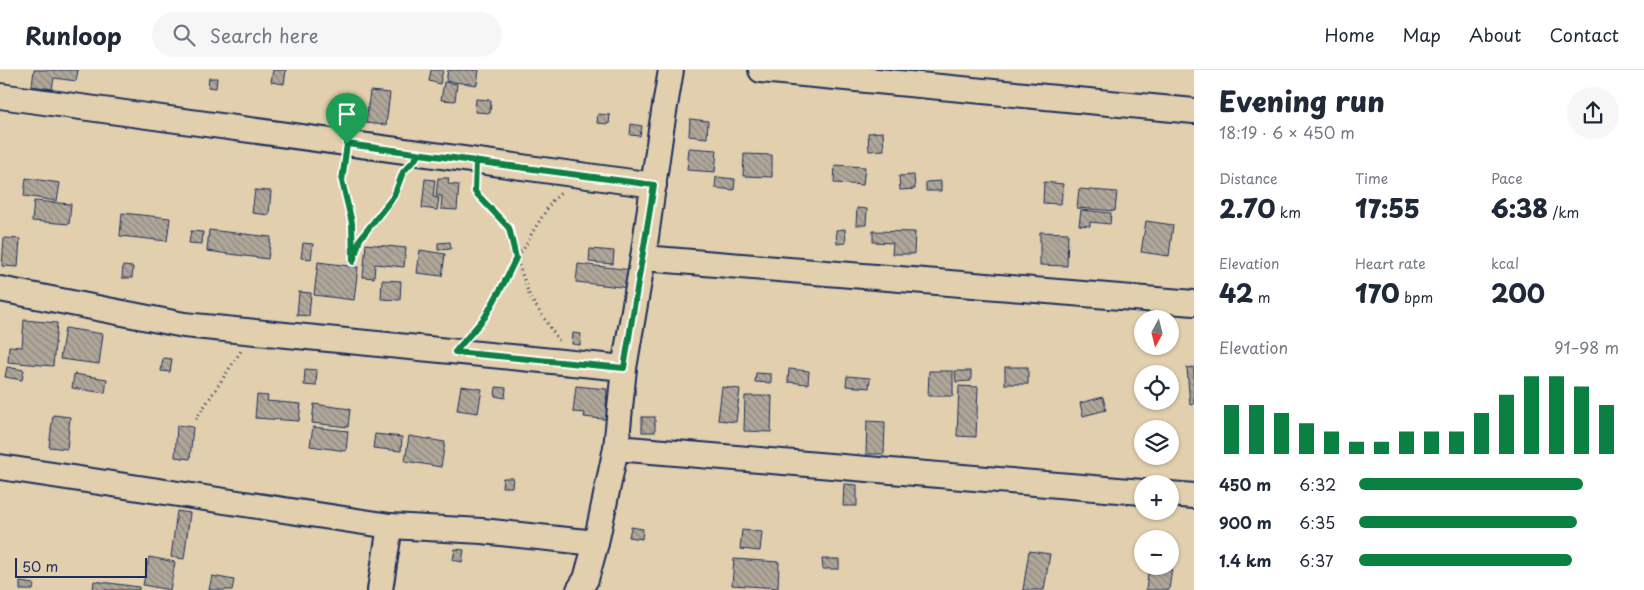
<!DOCTYPE html>
<html lang="en">
<head>
<meta charset="utf-8">
<style>
  :root { --surface:#fff; --page:#f6f6f7; --text:#1f2937; --muted:#747a83; --line:#e0e1e3; --accent:#0b8043 }
  body { margin:0; font-family:"Playpen Sans",sans-serif; background:var(--page); color:var(--text); height:100vh; display:flex; flex-direction:column; font-size:19px; white-space:nowrap }
  * { box-sizing:border-box; margin:0 }
  p { font-size:16px; color:var(--muted) }
  .icon { flex:none; width:28px; height:28px; fill:none; stroke:currentColor; stroke-width:2; stroke-linecap:round; stroke-linejoin:round }
  .map { position:relative; flex:1; overflow:hidden }
  .panel { display:flex; flex-direction:column; background:var(--surface); width:450px }
  .panel>* { flex:none }
  .needle { width:32px; rotate:187deg }
  .controls { position:absolute; left:1134px; top:240px; display:grid; gap:10px }
  .controls a { display:grid; place-items:center; width:45px; height:45px; border-radius:50%; background:var(--surface); box-shadow:0 1px 4px #0004; font-size:25px }
  .scale { position:absolute; left:15px; bottom:12px; width:132px; box-sizing:border-box; padding-left:5px; border:2px solid #1b2f5e; border-top:0; font-size:14px; line-height:18px; white-space:nowrap; color:#1b2f5e; -webkit-text-stroke:4px #e1cfad; paint-order:stroke }
  .pin { position:absolute; display:grid; place-items:center; width:42px; height:42px; color:#fff; margin:-51px -21px; border-radius:50% 50% 50% 0; rotate:-45deg; box-shadow:0 0 5px #0007 }
  .pin .icon { rotate:45deg }
  .round { display:grid; place-items:center; flex:none; width:52px; height:52px; border-radius:26px; background:var(--page) }
  .summary { display:flex; align-items:center; justify-content:space-between; height:85px; padding:0 25px }
  h1 { font-size:28px; font-weight:800; line-height:38px }
  .figures { display:grid; grid-template-columns:repeat(3,1fr); gap:8px; height:85px; padding:5px 25px }
  .figures div { display:grid; align-content:center }
  .figures b { font-size:25px; font-weight:800 }
  .figures small { font-size:14px; font-weight:400 }
  .figures p { font-size:14px }
  .chart { height:140px; padding:10px 25px }
  .chart p { display:flex; justify-content:space-between }
  .chart svg { width:100%; height:90px; margin-top:5px; stroke:var(--accent); stroke-width:6 }
  ul { padding:0 25px; list-style:none; font-size:16px }
  li { display:grid; grid-template-columns:80px 60px 1fr; align-items:center; height:38px }
  li i { height:12px; border-radius:6px; background:var(--accent) }
  header { display:flex; align-items:center; gap:30px; box-sizing:border-box; height:70px; padding:0 25px; background:var(--surface); border-bottom:1px solid var(--line) }
  header strong { font-size:24px }
  nav { display:flex; gap:28px; margin-inline-start:auto; font-size:18px }
  .search { width:350px; height:45px; background:var(--page); display:flex; align-items:center; gap:12px; box-sizing:border-box; padding:0 18px; border-radius:28px; color:var(--muted); font-size:19px }
  main { display:flex; flex:1; min-height:0 }
  .map>svg:first-child { display:block }
  .building { fill:url(#building-back-hatch); stroke:#1b2f5e }
  .lines { fill:none; stroke-linecap:round; stroke-linejoin:round }
  .minor-casing { stroke:#1b2f5e; stroke-width:28 }
  .path { stroke:#1b2f5e; stroke-width:3; stroke-dasharray:1 4; stroke-linecap:butt }
  .minor { stroke:#e1cfad; stroke-width:24 }
  .route-casing { stroke:#fff; stroke-width:10 }
  .route { stroke:#0b8043; stroke-width:6 }
</style>
</head>
<body>
<header>
<strong>Runloop</strong>
<div class="search"><svg class="icon" aria-label="search" viewBox="0 0 24 24"><circle cx="10" cy="10" r="6"/><path d="M15 15l6 6"/></svg>Search here</div>
<nav><a>Home</a><a>Map</a><a>About</a><a>Contact</a></nav>
</header>
<main>
<div class="map">
<svg width="1194" height="520" viewBox="0 0 1194 520">
  <defs>
    <pattern id="building-back-hatch" width="6" height="6" patternUnits="userSpaceOnUse" patternTransform="scale(1.25)"><rect width="6" height="6" fill="#b0a799"/><path d="M-1 5l2 2M0 0l6 6M5-1l2 2" fill="none" stroke="#8e8880"/></pattern>
  </defs>
  <rect width="100%" height="100%" fill="#e1cfad"/>
  <filter id="ink" filterUnits="userSpaceOnUse"><feTurbulence type="fractalNoise" baseFrequency=".02" numOctaves="2"/><feDisplacementMap in="SourceGraphic" scale="10" xChannelSelector="R" yChannelSelector="G"/><feConvolveMatrix kernelMatrix="1 2 1 2 8 2 1 2 1" color-interpolation-filters="sRGB"/></filter>
  <g filter="url(#ink)">
    <g class="building">
      <path d="M34 0H78L76 11 54 8 52 19 32 16Z"/>
      <path d="M273 0H286L284 14 271 12Z"/>
      <path d="M431 0H443L440 14 429 11Z"/>
      <path d="M448 0H479L477 15 446 11Z"/>
      <path d="M209 8H217L216 18 208 17Z"/>
      <path d="M444 12 457 14 455 31 441 30Z"/>
      <path d="M370 21 390 23 386 55 366 53Z"/>
      <path d="M476 29 491 30 490 43 475 42Z"/>
      <path d="M598 44 610 45 609 54 597 53Z"/>
      <path d="M690 49 708 51 707 68 689 66Z"/>
      <path d="M631 54 642 56 640 66 630 65Z"/>
      <path d="M883 62 884 80 869 81 868 63Z"/>
      <path d="M689 78 717 80 715 102 687 100Z"/>
      <path d="M744 84 772 85V107L743 106Z"/>
      <path d="M835 95 865 97 863 115 834 113Z"/>
      <path d="M914 105 915 119 900 120 899 106Z"/>
      <path d="M716 107 735 109 734 120 715 118Z"/>
      <path d="M26 108 60 113 57 131 24 126Z"/>
      <path d="M438 108H449L448 114 459 115 457 140 441 139 442 126H436Z"/>
      <path d="M425 109 435 110 433 127 439 128 437 140 422 138Z"/>
      <path d="M941 111V121H926V112Z"/>
      <path d="M1044 112 1063 114 1061 134 1043 133Z"/>
      <path d="M1079 119 1117 122 1115 141 1077 138Z"/>
      <path d="M255 120 271 121 269 145 252 143Z"/>
      <path d="M34 131 71 134 69 154 32 151Z"/>
      <path d="M857 138 867 139 866 155H856Z"/>
      <path d="M1081 140 1111 143 1110 154 1090 152V156L1079 155Z"/>
      <path d="M122 143 170 148 167 171 120 166Z"/>
      <path d="M1146 151 1173 155 1169 186 1141 182Z"/>
      <path d="M845 159 846 173 837 174 836 160Z"/>
      <path d="M209 160 271 167 268 189 207 181Z"/>
      <path d="M191 161 203 162 202 174 189 173Z"/>
      <path d="M873 161 915 162 914 184H892L893 173 873 172Z"/>
      <path d="M1040 162 1068 163 1067 196 1040 195Z"/>
      <path d="M4 168 20 169 18 197 2 196Z"/>
      <path d="M450 172 451 179 438 180V173Z"/>
      <path d="M303 173 313 174 311 189 301 188Z"/>
      <path d="M366 174 406 178 404 197 375 194 374 208 363 207Z"/>
      <path d="M590 179 614 181 613 194 589 192Z"/>
      <path d="M420 180 445 184 442 206 417 203Z"/>
      <path d="M318 192 358 197 354 230 314 225Z"/>
      <path d="M578 194 632 200 630 218 576 212Z"/>
      <path d="M123 196 133 197 132 208H122Z"/>
      <path d="M382 210 401 211 400 230 381 229Z"/>
      <path d="M299 222 311 223 309 246 297 245Z"/>
      <path d="M24 250 57 253 53 296 8 292 9 276 22 277Z"/>
      <path d="M65 258 103 264 99 294 60 289Z"/>
      <path d="M573 263 581 264 580 275 572 274Z"/>
      <path d="M163 288 172 289 170 302 161 301Z"/>
      <path d="M7 297 24 300 22 310 5 307Z"/>
      <rect x="1005" y="297" width="23" height="17"/>
      <path d="M1194 297V334L1190 335 1187 298Z"/>
      <path d="M305 299 317 300 316 316 304 315Z"/>
      <path d="M789 299 809 301 808 314 788 312Z"/>
      <path d="M929 301H953V326H928Z"/>
      <path d="M955 301H971V311L956 312Z"/>
      <path d="M756 303 771 304V313L755 312Z"/>
      <path d="M74 304 107 309 105 323 72 318Z"/>
      <path d="M847 306 870 308 869 318 846 316Z"/>
      <path d="M461 316 482 319 478 343 457 340Z"/>
      <path d="M576 316 607 319 606 336 614 337 612 350 584 347 585 343 573 342Z"/>
      <path d="M959 316 978 317 976 367 957 366Z"/>
      <path d="M496 317 506 318 505 328 495 326Z"/>
      <path d="M722 317 740 319 736 352 718 350Z"/>
      <path d="M257 325 268 326 267 331 301 334 299 351 255 348Z"/>
      <path d="M745 326H772L771 362 744 361Z"/>
      <path d="M1103 327 1106 340 1083 346 1080 333Z"/>
      <path d="M314 334 350 339 348 357 312 353Z"/>
      <path d="M53 345 70 347 67 379 49 377Z"/>
      <rect x="642" y="347" width="13" height="15"/>
      <path d="M867 351 885 352 884 384H866Z"/>
      <path d="M177 355 193 357 190 389 175 387Z"/>
      <path d="M313 357 348 361 346 381 310 376Z"/>
      <path d="M375 364 402 367 401 381 373 378Z"/>
      <path d="M409 366 445 372 441 397 405 391Z"/>
      <path d="M503 408H513L512 417H502Z"/>
      <path d="M844 414 857 415V436H843Z"/>
      <path d="M177 441 190 443 184 489 171 487Z"/>
      <path d="M631 457 643 459 642 469 629 467Z"/>
      <path d="M742 460 762 462 760 481 740 479Z"/>
      <path d="M455 479 464 480 462 492 453 490Z"/>
      <path d="M1029 481 1050 484 1044 520H1023Z"/>
      <path d="M149 487 175 492 170 520 143 515Z"/>
      <path d="M734 489 779 492 778 518 732 515Z"/>
      <path d="M822 489H839V499H823Z"/>
      <path d="M1170 489H1173L1169 520H1146L1149 496H1170Z"/>
      <path d="M212 506 234 510 232 520H209Z"/>
      <path d="M94 511 139 517V520H93Z"/>
      <path d="M20 512 34 514 33 520H20Z"/>
    </g>
    <g class="lines">
      <defs>
        <g id="minor">
          <path d="M761 0 1194 41"/>
          <path d="M0 26 654 115"/>
          <path d="M643 188 1194 233"/>
          <path d="M0 219 184 255 624 298"/>
          <path d="M616 378 1142 422"/>
          <path d="M0 397 390 456 482 461 596 473"/>
          <path d="M1170 424 1194 426"/>
          <path d="M380 520 390 456"/>
          <path d="M579 520 586 509 596 473 616 378 624 298 643 188 661 60 671 0"/>
        </g>
      </defs>
      <use href="#minor" class="minor-casing"/>
      <g class="path">
        <path d="M345 92 342 111 352 153 353 191 361 169 394 126 404 101"/>
        <path d="M475 110V122L509 158 516 187 530 227 559 271"/>
        <path d="M472 263 485 247 504 213 516 187 525 177 532 163 552 131 562 122"/>
        <path d="M196 349 241 281"/>
      </g>
      <use href="#minor" class="minor"/>
    </g>
  </g>
  <g class="lines" filter="url(#ink)">
    <defs>
      <path id="route" d="M347 74 476 91 475 122 509 158 516 188 504 213 485 247 455 282 624 298 654 115C576 105 498 94 420 84L403 102 394 126 360 169 353 192 352 153 342 111 347 74"/>
    </defs>
    <use href="#route" class="route-casing"/>
    <use href="#route" class="route"/>
  </g>
</svg>
<div class="controls">
<a><svg class="needle" viewBox="-14 -14 28 28"><path d="M0-13l5 13h-10z" fill="#e53935"/><path d="M0 13l5-13h-10z" fill="#747a83"/></svg></a>
<a><svg class="icon" aria-label="locate" viewBox="0 0 24 24"><circle cx="12" cy="12" r="6"/><path d="M12 2v4M12 18v4M2 12h4M18 12h4"/></svg></a>
<a><svg class="icon" aria-label="layers" viewBox="0 0 24 24"><path d="M12 4l9 5-9 5-9-5zM3 14l9 5 9-5"/></svg></a>
<a>+</a>
<a>−</a>
</div>
<div class="scale">50 m</div>
<div class="pin" style="left:347px;top:74px;background:#1e9e55"><svg class="icon" aria-label="arrive" viewBox="0 0 24 24"><path d="M6 21V4h12l-3 4 3 4H6"/></svg></div>
</div>
<section class="panel">
<div class="summary"><div><h1>Evening run</h1><p>18:19 · 6 × 450 m</p></div><a class="round"><svg class="icon" aria-label="share" viewBox="0 0 24 24"><path d="M12 15V3M7 8l5-5 5 5M5 13v7h14v-7"/></svg></a></div>
<div class="figures">
<div><p>Distance</p><b>2.70<small> km</small></b></div>
<div><p>Time</p><b>17:55</b></div>
<div><p>Pace</p><b>6:38<small> /km</small></b></div>
</div>
<div class="figures">
<div><p>Elevation</p><b>42<small> m</small></b></div>
<div><p>Heart rate</p><b>170<small> bpm</small></b></div>
<div><p>kcal</p><b>200</b></div>
</div>
<div class="chart"><p><span>Elevation</span>91–98 m</p>
<svg viewBox="0 0 160 44" preserveAspectRatio="none"><path d="M5 44V20M15 44V20M25 44V24M35 44V29M45 44V33M55 44V38M65 44V38M75 44V33M85 44V33M95 44V33M105 44V24M115 44V15M125 44V6M135 44V6M145 44V11M155 44V20"/></svg>
</div>
<ul>
<li><b>450 m</b>6:32<i style="width:86%"></i></li>
<li><b>900 m</b>6:35<i style="width:84%"></i></li>
<li><b>1.4 km</b>6:37<i style="width:82%"></i></li>
</ul>
</section>
</main>
</body>
</html>
